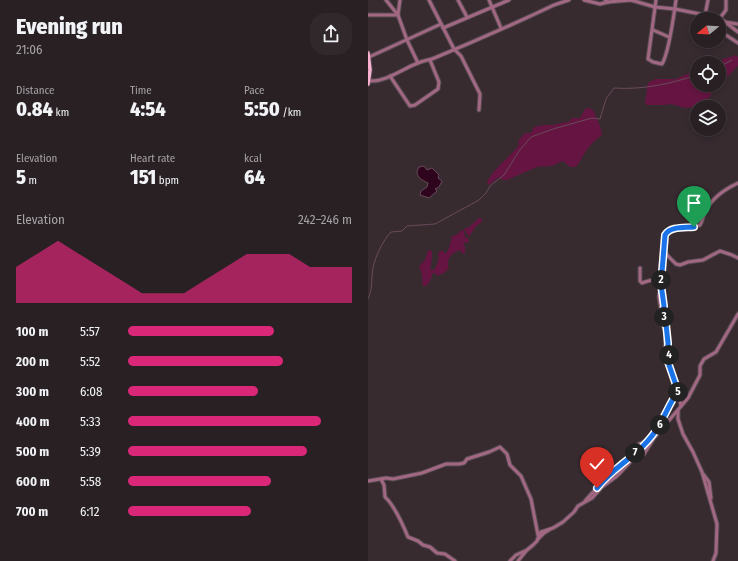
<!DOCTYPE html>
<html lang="en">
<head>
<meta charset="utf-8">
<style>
  :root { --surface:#292024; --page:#31282c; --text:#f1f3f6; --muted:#a5a3a6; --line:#453e41; --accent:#db2777 }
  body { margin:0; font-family:"Fira Sans Condensed",sans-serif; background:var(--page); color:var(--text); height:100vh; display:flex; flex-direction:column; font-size:15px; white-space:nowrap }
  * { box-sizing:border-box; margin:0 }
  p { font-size:13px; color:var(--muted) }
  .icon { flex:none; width:22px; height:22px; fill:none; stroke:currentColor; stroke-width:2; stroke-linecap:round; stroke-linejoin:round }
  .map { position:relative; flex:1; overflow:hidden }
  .drawer { display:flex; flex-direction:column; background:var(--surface); width:368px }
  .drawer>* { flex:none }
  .needle { width:26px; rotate:252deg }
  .fabs { position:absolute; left:322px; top:12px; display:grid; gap:8px }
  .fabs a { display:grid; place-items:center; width:36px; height:36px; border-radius:50%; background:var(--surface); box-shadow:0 2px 6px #0003,0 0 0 1px var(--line); font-size:20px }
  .pin { position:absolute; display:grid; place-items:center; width:34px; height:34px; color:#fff; margin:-41px -17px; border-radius:50% 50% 50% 0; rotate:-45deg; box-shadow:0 0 4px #0007 }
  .pin .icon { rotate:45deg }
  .km { position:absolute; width:20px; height:20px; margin:-10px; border-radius:50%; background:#222; color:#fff; font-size:11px; line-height:20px; text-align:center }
  .round { display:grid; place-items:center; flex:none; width:42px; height:42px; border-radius:16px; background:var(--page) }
  .summary { display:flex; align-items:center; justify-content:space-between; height:68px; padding:0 16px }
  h1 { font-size:22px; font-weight:800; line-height:30px }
  .figures { display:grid; grid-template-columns:repeat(3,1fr); gap:6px; height:68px; padding:4px 16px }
  .figures div { display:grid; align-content:center }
  .figures b { font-size:20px; font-weight:800 }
  .figures small { font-size:11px; font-weight:400 }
  .figures p { font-size:11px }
  .chart { height:112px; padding:8px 16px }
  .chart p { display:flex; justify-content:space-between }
  .chart svg { width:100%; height:72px; margin-top:4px; fill:var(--accent); opacity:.7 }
  ul { padding:0 16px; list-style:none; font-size:13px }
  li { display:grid; grid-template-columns:64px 48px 1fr; align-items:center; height:30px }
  li i { height:10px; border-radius:5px; background:var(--accent) }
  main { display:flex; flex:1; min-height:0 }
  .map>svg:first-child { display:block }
  .green { fill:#661542 }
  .water { fill:#2e051c; stroke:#694a5b }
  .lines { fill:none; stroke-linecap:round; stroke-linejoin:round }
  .stream { stroke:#694a5b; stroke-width:1 }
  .minor-casing { stroke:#554a4f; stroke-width:5 }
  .major-casing { stroke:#554a4f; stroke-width:5.5 }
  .minor { stroke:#a26782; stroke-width:3 }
  .major { stroke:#fab1d1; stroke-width:3.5 }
  .route-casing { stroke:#fff; stroke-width:8 }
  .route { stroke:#1a73e8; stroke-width:5 }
</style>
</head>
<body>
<main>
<section class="drawer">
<div class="summary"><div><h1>Evening run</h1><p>21:06</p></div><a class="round"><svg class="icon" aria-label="share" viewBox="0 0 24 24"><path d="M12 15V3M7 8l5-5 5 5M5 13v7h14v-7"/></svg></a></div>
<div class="figures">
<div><p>Distance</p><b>0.84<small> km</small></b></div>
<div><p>Time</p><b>4:54</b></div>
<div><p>Pace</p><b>5:50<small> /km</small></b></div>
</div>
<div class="figures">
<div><p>Elevation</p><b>5<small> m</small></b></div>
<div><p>Heart rate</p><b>151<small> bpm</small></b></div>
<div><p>kcal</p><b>64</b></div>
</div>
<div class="chart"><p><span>Elevation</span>242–246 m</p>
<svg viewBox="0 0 160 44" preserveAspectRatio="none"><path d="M0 44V22L10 14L20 6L30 14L40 22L50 30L60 38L70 38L80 38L90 30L100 22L110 14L120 14L130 14L140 22L150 22L160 22V44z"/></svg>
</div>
<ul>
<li><b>100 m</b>5:57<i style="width:65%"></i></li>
<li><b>200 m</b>5:52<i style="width:69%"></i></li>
<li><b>300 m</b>6:08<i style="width:58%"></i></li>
<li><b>400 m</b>5:33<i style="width:86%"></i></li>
<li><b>500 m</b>5:39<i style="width:80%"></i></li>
<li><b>600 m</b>5:58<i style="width:64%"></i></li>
<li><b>700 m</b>6:12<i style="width:55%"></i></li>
</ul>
</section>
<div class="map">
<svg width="370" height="561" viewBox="0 0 370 561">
  <rect width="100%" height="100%" fill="#372b30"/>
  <g class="green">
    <path d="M368 55 370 57V66L357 79 351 80V63H335L338 60 350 61Z"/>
    <path d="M329 68V85H345L343 95 335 105 328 107 317 108 303 104 297 105H279L277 103 280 83 287 79H308L324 72Z"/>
    <path d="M221 108 225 110 232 126 234 135C228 139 222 145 218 151 214 157 212 162 208 167H202L195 161 184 166 169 167 139 180H135L131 177 121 185 119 183C124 170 142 157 151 145L150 141 157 133H163L166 127 176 125H186L198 122 200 123 204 118H212L217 109Z"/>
    <path d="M111 218 114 219V222L108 226 101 237 96 229 101 227Z"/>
    <path d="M93 230 96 231 97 237 101 239 100 243 95 242 97 247V253L95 254 92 250C84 252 77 260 81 268L76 273 69 276 67 273H65L62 281 58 286H55C54 279 55 273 51 267 53 264 54 263 57 260 59 257 58 253 61 250L64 251C64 257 64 262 62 269L65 270 67 269 71 258 70 253 73 251H76V254L78 253C82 249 81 244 84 239L83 237 90 234Z"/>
  </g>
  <path class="water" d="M56 166 59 170 64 168 71 175 70 178 74 181 71 187 67 189 69 191 61 198 52 195 53 191 59 187 60 183C54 180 49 178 49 171L51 167Z"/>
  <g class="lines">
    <g class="stream">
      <path d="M351 67 364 60"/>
      <path d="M0 299C5 289 3 279 5 268 7 257 15 240 23 232L34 231 39 226 67 224 111 200 118 193 122 186 136 175 151 151 163 137 185 129 224 118 232 119 238 99 246 88C274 90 302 84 329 75"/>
    </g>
    <defs>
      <g id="minor">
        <path d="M18 0 30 15 32 0"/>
        <path d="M61 0 86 49 93 56 112 94 111 110"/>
        <path d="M90 0 99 17"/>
        <path d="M121 0 133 28"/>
        <path d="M216 0 232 4 240 2"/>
        <path d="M237 0 240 2 263 0 287 7 307 9 337 15 344 18H352L370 32"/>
        <path d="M288 0 280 59 285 62 294 64C301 53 306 14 308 0"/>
        <path d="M0 15H30L39 40 50 63"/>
        <path d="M337 15 340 0"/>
        <path d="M352 18 358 10V0"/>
        <path d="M370 24 356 22 353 29 355 33 370 43"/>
        <path d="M75 28 141 0"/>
        <path d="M285 30 301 37"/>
        <path d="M1 57 73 24"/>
        <path d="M22 76 42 106 47 105 70 89 71 82 62 60"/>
        <path d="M1 81C18 82 34 69 50 63 54 61 60 60 64 59 105 42 146 24 186 5L201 0"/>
        <path d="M296 252 308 264 312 265 320 262 335 260 352 251 364 255 370 258"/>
        <path d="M272 268V281L274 283C283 280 284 278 293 284L296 308 294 319 295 326 299 332 300 343V362L310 389 313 406"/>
        <path d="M301 356 297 350 298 324 293 309 291 297 297 235C302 226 323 228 332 225 335 220 335 215 338 210 345 197 357 189 370 183"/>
        <path d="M310 410V419L315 434 325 452 334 472 349 524 348 553 345 561"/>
        <path d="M269 451 271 444 278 442"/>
        <path d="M251 474 262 462"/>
        <path d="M336 475 341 482 343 498"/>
        <path d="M13 479 16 485 17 497C27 506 35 525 40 537L50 541 55 545 62 547 69 553 77 554 87 561"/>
        <path d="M0 481 18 478 25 479 54 473 78 464H91L96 463 99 459 121 452 132 447 139 454 142 465 153 476 163 499 170 535"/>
        <path d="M217 501 246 469 262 458 275 446 292 425 302 406 304 399 311 391"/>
        <path d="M170 539 176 533 181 530"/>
        <path d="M142 561 148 555 159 550 165 545 169 541 171 535 173 532 185 528 195 522 206 512 210 506 224 498 234 487 249 476 257 464 276 454 286 438 320 398 332 375V366L336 359 348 352 370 314"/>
        <path d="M150 561 158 551"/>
      </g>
      <path id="major" d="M0 53 2 70 0 84"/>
    </defs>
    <use href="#minor" class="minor-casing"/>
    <use href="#major" class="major-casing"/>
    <use href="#minor" class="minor"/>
    <use href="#major" class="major"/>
  </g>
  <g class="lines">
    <defs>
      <path id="route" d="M229 488C242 471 260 461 275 446 281 440 288 431 292 424 298 413 303 401 310 391L300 362V343L298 324 295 314 296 306 293 284 297 235C302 226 317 228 326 227"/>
    </defs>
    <use href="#route" class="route-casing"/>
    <use href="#route" class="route"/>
  </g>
</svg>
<div class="fabs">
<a><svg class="needle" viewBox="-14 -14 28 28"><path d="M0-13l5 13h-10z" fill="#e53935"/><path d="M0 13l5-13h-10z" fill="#a5a3a6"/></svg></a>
<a><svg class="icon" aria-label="locate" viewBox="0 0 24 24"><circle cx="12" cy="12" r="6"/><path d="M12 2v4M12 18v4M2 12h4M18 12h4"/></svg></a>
<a><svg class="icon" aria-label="layers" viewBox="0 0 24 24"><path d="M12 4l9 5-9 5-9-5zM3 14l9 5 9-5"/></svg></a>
</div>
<div class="pin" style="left:326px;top:227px;background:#1e9e55"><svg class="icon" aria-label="arrive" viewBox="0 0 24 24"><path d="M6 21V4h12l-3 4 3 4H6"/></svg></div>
<div class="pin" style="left:229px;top:488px;background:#d93025"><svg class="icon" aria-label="check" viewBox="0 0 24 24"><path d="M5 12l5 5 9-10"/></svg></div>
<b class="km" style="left:293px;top:280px">2</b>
<b class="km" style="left:296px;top:317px">3</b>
<b class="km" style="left:301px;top:355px">4</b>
<b class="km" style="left:310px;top:392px">5</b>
<b class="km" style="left:292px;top:425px">6</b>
<b class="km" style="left:267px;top:453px">7</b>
</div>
</main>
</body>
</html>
